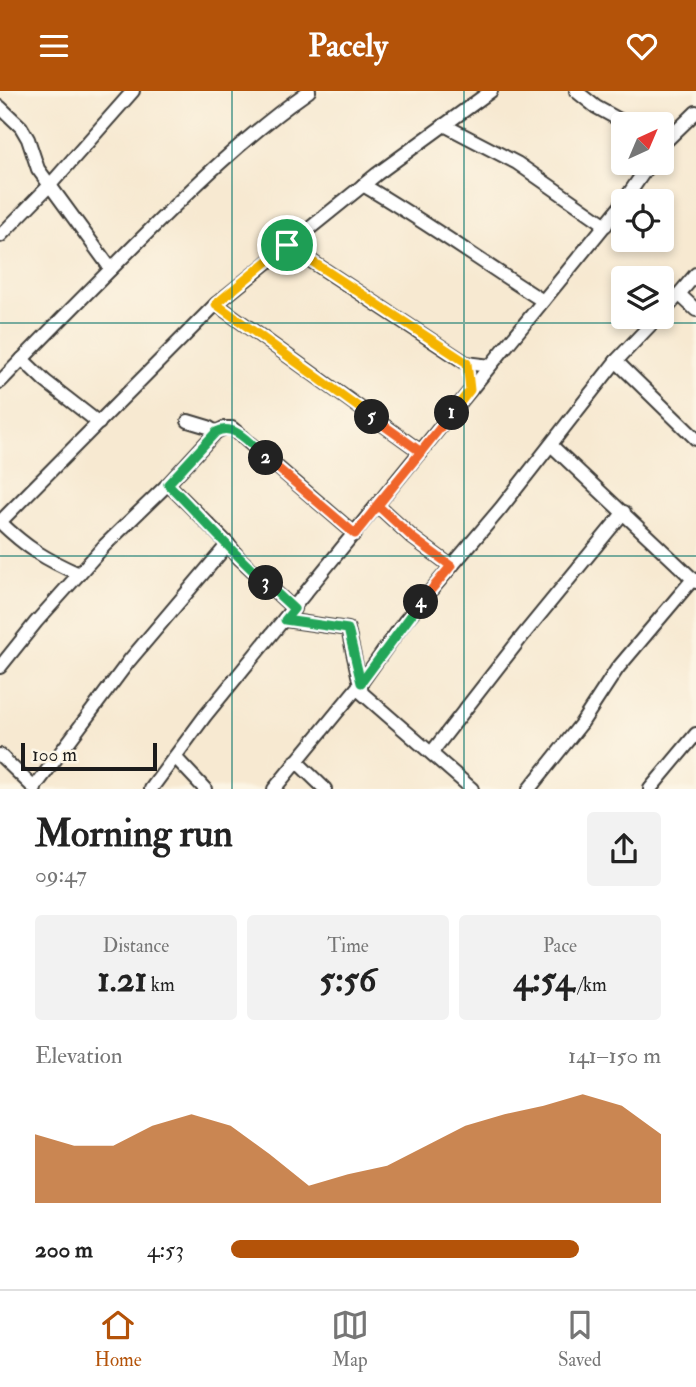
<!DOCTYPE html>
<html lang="en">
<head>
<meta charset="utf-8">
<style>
  :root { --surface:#fff; --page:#f2f2f2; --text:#222; --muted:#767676; --line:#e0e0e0; --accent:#b45309 }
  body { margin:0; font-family:"IM FELL Double Pica",serif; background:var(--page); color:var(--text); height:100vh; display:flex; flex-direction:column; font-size:26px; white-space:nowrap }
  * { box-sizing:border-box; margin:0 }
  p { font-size:23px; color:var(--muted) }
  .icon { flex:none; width:38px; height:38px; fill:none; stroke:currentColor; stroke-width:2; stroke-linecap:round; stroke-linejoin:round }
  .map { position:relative; height:698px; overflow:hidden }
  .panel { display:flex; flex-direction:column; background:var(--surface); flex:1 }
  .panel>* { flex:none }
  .needle { width:46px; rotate:44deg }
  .tools { position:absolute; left:611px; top:21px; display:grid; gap:14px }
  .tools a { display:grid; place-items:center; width:63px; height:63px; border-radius:7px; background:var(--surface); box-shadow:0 4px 10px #0003; font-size:35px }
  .scale { position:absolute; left:21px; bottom:18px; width:136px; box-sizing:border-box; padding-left:7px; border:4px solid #1c1c1c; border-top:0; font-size:19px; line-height:24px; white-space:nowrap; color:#1c1c1c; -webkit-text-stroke:5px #fcf5e5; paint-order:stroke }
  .pin { position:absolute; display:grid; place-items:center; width:60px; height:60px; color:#fff; margin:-30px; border:4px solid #fff; border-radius:50%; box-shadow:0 2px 7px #0007 }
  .km { position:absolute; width:35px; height:35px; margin:-18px; border-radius:50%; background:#222; color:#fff; font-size:19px; line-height:35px; text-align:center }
  .round { display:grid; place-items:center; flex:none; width:74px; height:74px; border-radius:7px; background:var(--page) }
  .summary { display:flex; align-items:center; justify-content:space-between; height:119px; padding:0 35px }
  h1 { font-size:38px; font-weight:700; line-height:52px }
  .stats { display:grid; grid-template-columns:repeat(3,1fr); gap:10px; height:119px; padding:7px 35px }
  .stats div { display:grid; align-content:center; border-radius:7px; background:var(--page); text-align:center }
  .stats b { font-size:35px; font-weight:700 }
  .stats small { font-size:19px; font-weight:400 }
  .stats p { font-size:19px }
  .chart { height:196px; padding:14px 35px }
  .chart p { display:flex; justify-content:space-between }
  .chart svg { width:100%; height:126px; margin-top:7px; fill:var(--accent); opacity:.7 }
  ul { padding:0 35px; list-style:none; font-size:23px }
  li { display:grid; grid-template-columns:112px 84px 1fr; align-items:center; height:52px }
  li i { height:18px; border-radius:9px; background:var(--accent) }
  header { display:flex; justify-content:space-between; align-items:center; height:91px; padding:0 35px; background:var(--accent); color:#fff; font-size:32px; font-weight:700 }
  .dock { display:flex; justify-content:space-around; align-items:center; height:98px; border-top:2px solid var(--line); background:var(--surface); font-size:19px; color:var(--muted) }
  .dock a { display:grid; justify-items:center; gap:4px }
  .dock .current { color:var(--accent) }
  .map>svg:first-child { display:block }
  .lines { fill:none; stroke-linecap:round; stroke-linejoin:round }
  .minor-casing { stroke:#3d3b37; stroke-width:16 }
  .minor { stroke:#fff; stroke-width:12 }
  .split-1-casing { stroke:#fff; stroke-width:14 }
  .split-2-casing { stroke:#fff; stroke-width:14 }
  .split-3-casing { stroke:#fff; stroke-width:14 }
  .split-4-casing { stroke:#fff; stroke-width:14 }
  .split-5-casing { stroke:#fff; stroke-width:14 }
  .split-6-casing { stroke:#fff; stroke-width:14 }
  .split-1 { stroke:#f5b400; stroke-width:9 }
  .split-2 { stroke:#f0652b; stroke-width:9 }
  .split-3 { stroke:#22a559; stroke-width:9 }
  .split-4 { stroke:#22a559; stroke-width:9 }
  .split-5 { stroke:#f0652b; stroke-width:9 }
  .split-6 { stroke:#f5b400; stroke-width:9 }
  .grid { fill:none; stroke:#0f766e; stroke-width:2; stroke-opacity:0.55 }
</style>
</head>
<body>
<header><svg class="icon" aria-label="menu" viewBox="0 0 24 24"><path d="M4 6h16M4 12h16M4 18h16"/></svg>Pacely<svg class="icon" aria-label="heart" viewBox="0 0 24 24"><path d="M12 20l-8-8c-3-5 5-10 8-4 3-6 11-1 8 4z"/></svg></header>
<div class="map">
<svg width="696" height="698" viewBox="0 0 696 698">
  <rect width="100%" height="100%" fill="#fcf5e5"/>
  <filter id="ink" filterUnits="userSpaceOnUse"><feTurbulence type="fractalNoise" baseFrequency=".0143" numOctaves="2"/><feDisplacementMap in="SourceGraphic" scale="14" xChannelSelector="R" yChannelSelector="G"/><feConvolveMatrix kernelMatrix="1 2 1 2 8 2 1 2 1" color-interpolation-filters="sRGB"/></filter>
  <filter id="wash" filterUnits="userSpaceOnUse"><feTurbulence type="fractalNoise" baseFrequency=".00686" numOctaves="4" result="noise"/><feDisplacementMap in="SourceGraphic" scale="28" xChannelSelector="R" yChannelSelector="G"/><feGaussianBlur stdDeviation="1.57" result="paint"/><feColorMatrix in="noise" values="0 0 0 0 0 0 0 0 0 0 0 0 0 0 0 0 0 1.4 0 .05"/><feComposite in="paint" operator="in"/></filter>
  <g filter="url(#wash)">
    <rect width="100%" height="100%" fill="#f7e9d1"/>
  </g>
  <g filter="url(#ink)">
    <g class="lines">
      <defs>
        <g id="minor">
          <path d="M576 0 596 16 627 33"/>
          <path d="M0 16 21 36 28 48 38 78 111 178"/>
          <path d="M444 34 517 72 606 134"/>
          <path d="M662 54 696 21"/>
          <path d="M363 94C425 130 483 172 543 210"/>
          <path d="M624 110 650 72"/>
          <path d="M0 145 50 94 133 0"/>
          <path d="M287 154 466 272 490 275"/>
          <path d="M680 204 696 219"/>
          <path d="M216 213 421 361"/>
          <path d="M662 223 696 183"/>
          <path d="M22 268 45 290 99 332"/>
          <path d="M616 270 696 348"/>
          <path d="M0 291C45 244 90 199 136 153 190 99 246 44 309 0"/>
          <path d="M188 330 208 336 216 341"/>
          <path d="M551 354 696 491"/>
          <path d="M168 393 228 453"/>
          <path d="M377 414 413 447 451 475"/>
          <path d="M0 431 216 213 377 83 491 0"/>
          <path d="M0 431C27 457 45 468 79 483"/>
          <path d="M285 529 348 538 362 602 472 698"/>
          <path d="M0 576 36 531 105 454 168 393 216 341 224 337H232L355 443"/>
          <path d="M432 661 520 548 624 421"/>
          <path d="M0 664 35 698"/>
          <path d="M175 666 205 698"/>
          <path d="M296 670 325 698"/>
          <path d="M34 697 129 570 228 453 239 467 294 518"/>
          <path d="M151 698 205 625 623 112"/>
          <path d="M274 698 361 592 405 530 501 417 616 270 658 226"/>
          <path d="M529 698 581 633 617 578 693 488"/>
          <path d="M650 698 696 643"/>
        </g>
      </defs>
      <use href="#minor" class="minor-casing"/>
      <use href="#minor" class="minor"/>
    </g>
  </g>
  <g class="lines" filter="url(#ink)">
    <defs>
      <path id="split-1" d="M287 154 467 272 470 299 452 322"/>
      <path id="split-2" d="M266 367 355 443 452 322"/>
      <path id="split-3" d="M266 367C251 354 235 331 216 341L168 393C201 426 232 461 266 492"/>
      <path id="split-4" d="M266 492 294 518 285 529 348 538 361 592 421 511"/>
      <path id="split-5" d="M372 326 421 361 377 414 413 447 451 475 421 511"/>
      <path id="split-6" d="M287 154 216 213 372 326"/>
    </defs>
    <use href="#split-1" class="split-1-casing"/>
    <use href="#split-2" class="split-2-casing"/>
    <use href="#split-3" class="split-3-casing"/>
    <use href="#split-4" class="split-4-casing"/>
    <use href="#split-5" class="split-5-casing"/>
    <use href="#split-6" class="split-6-casing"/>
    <use href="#split-1" class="split-1"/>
    <use href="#split-2" class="split-2"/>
    <use href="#split-3" class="split-3"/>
    <use href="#split-4" class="split-4"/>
    <use href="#split-5" class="split-5"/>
    <use href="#split-6" class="split-6"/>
  </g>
  <path class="grid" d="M232 0V698M464 0V698M0 232H696M0 465H696"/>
</svg>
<div class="tools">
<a><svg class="needle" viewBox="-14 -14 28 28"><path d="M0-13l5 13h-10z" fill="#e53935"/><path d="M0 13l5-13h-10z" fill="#767676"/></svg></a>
<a><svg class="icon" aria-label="locate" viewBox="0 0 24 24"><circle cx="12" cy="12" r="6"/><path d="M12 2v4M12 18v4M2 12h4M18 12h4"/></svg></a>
<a><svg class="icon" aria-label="layers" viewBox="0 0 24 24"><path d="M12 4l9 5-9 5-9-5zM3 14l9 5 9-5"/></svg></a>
</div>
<div class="scale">100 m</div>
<div class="pin" style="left:287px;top:154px;background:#1e9e55"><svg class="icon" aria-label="arrive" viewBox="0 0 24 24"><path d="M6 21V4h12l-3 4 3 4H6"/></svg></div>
<b class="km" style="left:452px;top:322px">1</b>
<b class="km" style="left:266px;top:367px">2</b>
<b class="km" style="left:266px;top:492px">3</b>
<b class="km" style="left:421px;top:511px">4</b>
<b class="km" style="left:372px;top:326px">5</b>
</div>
<section class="panel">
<div class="summary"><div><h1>Morning run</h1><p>09:47</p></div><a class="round"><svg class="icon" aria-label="share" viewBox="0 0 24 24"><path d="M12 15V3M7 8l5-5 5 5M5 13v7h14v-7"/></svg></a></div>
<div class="stats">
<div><p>Distance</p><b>1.21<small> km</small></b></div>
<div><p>Time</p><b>5:56</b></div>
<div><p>Pace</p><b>4:54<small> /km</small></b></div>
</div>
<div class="chart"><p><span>Elevation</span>141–150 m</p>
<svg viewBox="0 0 160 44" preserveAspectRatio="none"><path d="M0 44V20L10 24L20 24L30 17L40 13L50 17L60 27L70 38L80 34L90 31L100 24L110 17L120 13L130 10L140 6L150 10L160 20V44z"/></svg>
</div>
<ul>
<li><b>200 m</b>4:53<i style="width:81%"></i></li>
</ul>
</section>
<nav class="dock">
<a class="current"><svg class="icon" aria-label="home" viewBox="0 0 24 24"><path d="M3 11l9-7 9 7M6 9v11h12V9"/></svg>Home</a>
<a><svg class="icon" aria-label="map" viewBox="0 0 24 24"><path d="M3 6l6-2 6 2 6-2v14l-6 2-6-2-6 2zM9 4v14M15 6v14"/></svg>Map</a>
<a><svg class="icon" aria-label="saved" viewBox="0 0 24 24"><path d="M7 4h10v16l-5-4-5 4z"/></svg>Saved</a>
</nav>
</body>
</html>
